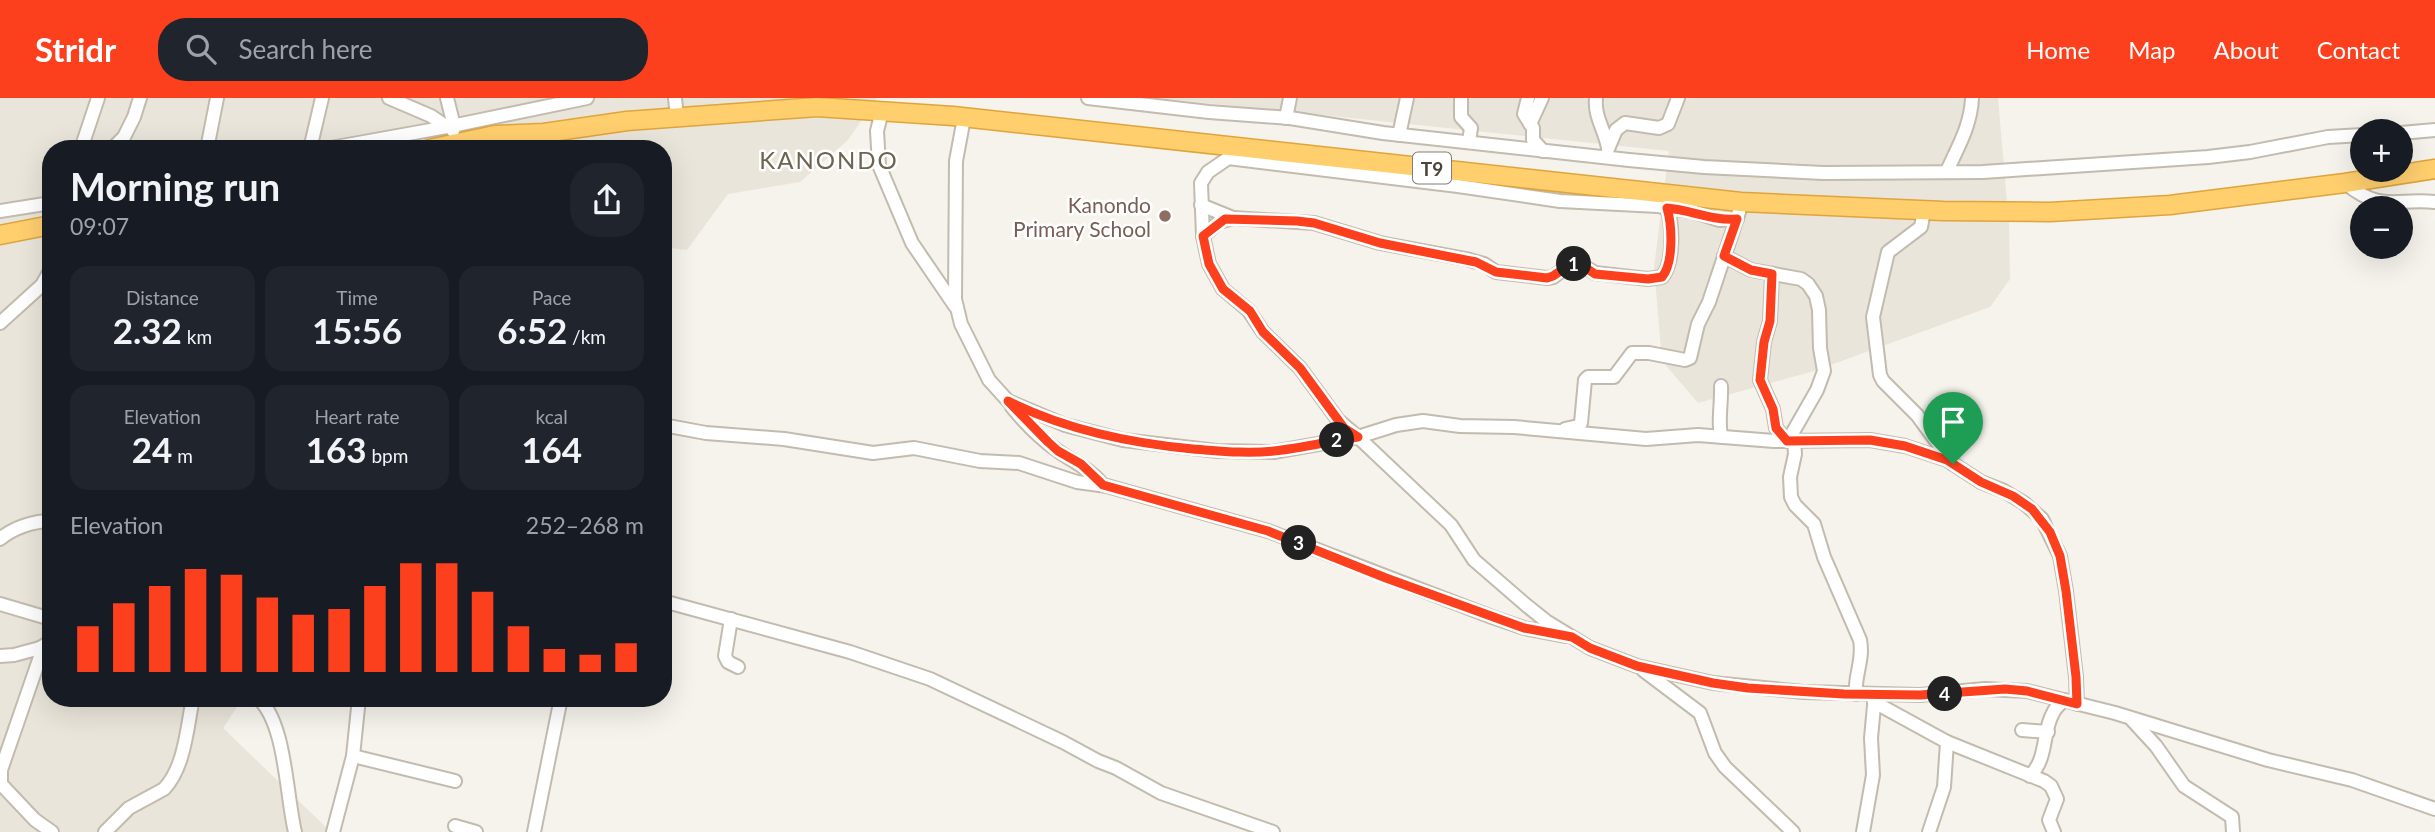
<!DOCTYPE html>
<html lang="en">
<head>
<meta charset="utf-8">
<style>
  :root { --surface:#171b24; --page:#20242c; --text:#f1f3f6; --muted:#9ea1a6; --accent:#fc3f1d }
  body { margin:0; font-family:Lato,sans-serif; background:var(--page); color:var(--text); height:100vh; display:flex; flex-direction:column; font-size:26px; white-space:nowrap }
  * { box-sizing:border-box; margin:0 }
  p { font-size:23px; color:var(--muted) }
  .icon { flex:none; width:38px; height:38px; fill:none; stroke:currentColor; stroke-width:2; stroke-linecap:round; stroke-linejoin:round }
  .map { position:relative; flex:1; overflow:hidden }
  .side { position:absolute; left:42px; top:42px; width:630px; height:567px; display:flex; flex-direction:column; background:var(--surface); border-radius:28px; box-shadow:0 7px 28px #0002 }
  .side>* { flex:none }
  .controls { position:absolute; left:2350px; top:21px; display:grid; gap:14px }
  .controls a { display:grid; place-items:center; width:63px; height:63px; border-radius:50%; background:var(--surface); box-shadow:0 7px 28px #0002; font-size:35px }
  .pin { position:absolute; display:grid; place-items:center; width:60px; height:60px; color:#fff; margin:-72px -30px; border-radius:50% 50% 50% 0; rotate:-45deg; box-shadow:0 0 7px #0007 }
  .pin .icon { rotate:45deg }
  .km { position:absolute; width:35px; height:35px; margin:-18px; border-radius:50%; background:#222; color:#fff; font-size:19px; line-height:35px; text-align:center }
  .round { display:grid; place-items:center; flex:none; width:74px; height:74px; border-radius:28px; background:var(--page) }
  .summary { display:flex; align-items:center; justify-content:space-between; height:119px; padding:0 28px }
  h1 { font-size:38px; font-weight:700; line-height:52px }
  .figures { display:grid; grid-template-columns:repeat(3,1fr); gap:10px; height:119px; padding:7px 28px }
  .figures div { display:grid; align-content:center; border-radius:18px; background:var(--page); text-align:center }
  .figures b { font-size:35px; font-weight:700 }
  .figures small { font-size:19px; font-weight:400 }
  .figures p { font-size:19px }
  .chart { height:196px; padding:14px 28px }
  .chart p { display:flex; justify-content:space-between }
  .chart svg { width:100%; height:126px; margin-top:7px; stroke:var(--accent); stroke-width:6 }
  header { display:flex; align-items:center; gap:42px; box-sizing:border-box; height:98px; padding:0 35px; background:var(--accent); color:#fff }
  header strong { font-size:33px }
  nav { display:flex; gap:38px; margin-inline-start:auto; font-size:24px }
  .search { width:490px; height:63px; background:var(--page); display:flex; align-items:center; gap:18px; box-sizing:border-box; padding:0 24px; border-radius:28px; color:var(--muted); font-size:26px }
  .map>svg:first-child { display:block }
  .residential { fill:#eae5da }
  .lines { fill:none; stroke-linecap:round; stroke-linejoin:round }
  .minor-casing { stroke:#c2bbae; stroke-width:16 }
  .highway-casing { stroke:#e0a43c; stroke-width:21 }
  .minor { stroke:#fff; stroke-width:12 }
  .highway { stroke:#ffcf6e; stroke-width:18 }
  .route-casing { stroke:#fff; stroke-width:14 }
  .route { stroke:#fc3f1d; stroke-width:9 }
  .education-dot { fill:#8d6e63; stroke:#fff; stroke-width:2.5 }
  .labels { text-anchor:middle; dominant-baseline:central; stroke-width:5; stroke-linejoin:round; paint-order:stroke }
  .shield { fill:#fff; stroke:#817c74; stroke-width:2 }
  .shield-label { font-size:19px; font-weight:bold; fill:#4b4439 }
  .education-label { font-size:21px; fill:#785e54; stroke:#fff; text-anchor:end }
  .quarter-label { font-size:24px; letter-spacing:2px; fill:#6e6250; stroke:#fff }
</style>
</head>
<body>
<header>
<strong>Stridr</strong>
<div class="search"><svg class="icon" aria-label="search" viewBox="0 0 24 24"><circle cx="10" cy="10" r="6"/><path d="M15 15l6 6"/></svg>Search here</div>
<nav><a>Home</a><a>Map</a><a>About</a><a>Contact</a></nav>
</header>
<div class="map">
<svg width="2435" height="734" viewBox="0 0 2435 734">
  <rect width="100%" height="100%" fill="#f6f3ec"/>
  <g class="residential">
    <path d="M0 0H877L848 42 800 84 728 96 687 152 663 149V51H51V600H243L223 630 331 734H0Z"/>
    <path d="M1158 0H1998L2009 127 2010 181 1990 209 1814 273 1698 305 1662 263 1654 169 1669 53Z"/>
  </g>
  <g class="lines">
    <defs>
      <g id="minor">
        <path d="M389 0 431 18 447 29"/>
        <path d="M447 0 454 28 453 33"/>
        <path d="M675 0 677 19"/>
        <path d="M1088 0 1209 14 1290 20 1383 35 1629 62 1704 69 1823 75 1983 74 2208 59 2250 54 2328 39 2362 37"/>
        <path d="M1461 0V19L1471 30 1469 44"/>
        <path d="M1528 0 1524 16 1533 30V42L1543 53"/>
        <path d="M1596 0C1594 19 1605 32 1608 50"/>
        <path d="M882 13 877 33 879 67 912 145 955 208"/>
        <path d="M964 20 956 63 955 201 961 226 989 282 1008 303 1065 327 1123 342 1217 353 1273 354 1358 339 1396 327 1423 323 1460 328 1514 329 1646 341 1698 337 1774 343 1870 342 1905 348 1947 362 1981 384 2004 393 2024 405 2042 421 2060 458 2066 493 2076 579 2077 606"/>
        <path d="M1286 20 1290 0"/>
        <path d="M1530 26 1542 0"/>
        <path d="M2401 35 2435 32"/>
        <path d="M1399 37 1407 0"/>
        <path d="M1243 50 1208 74 1201 85 1203 138 1209 166 1223 191 1249 213 1263 234 1300 270 1338 322 1358 339 1451 427 1474 462 1526 507 1546 523 1590 550 1637 568 1713 585 1804 594 1920 597 1985 591 2027 593 2115 615 2268 662 2352 682 2435 711"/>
        <path d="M81 51 98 0"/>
        <path d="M112 51 124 39 134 19 140 0"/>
        <path d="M207 51 217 0"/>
        <path d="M310 51 322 0"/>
        <path d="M325 51 447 29 587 0"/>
        <path d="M553 51 554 34"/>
        <path d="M1608 51 1616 32 1625 25 1659 30 1668 26 1678 0"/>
        <path d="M1228 60 1458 88 1560 103 1658 108 1691 113 1719 122 1737 121"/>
        <path d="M1947 73C1958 49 1971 27 1972 0"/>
        <path d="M2345 85C2382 115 2394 100 2435 104"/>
        <path d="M1201 107 1233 120 1314 125 1380 145 1466 161 1484 166 1496 174 1547 180 1553 179 1572 165 1583 168 1595 175 1648 181 1662 179C1674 165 1673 127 1667 110"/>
        <path d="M1924 112 1921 129 1888 154 1873 219 1880 277 1883 283 1917 317 1953 366"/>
        <path d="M0 113 51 105"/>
        <path d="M1203 138 1219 124 1233 120"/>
        <path d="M1724 158 1751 172 1801 181 1808 186 1816 198 1819 212 1820 250 1824 273 1817 292 1793 334 1790 343"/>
        <path d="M1772 176 1770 223 1764 244 1760 282 1773 311 1776 330 1787 343"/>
        <path d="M0 225 42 187 51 171"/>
        <path d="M1721 288C1722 302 1717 329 1722 339"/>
        <path d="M1012 309C1025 325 1041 341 1058 353 1074 364 1090 371 1103 387"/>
        <path d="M663 327 706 335 784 341 873 355 914 350 980 363 1019 365 1077 384 1107 388 1268 433 1492 519 1524 530 1565 538"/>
        <path d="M1565 331 1578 328 1581 325 1585 282 1588 279H1614L1632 255H1649L1685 262 1690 260 1698 226 1709 204 1739 114"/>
        <path d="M1794 343 1795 356 1790 379 1791 399 1795 407 1814 426 1824 459 1860 542C1864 562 1854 578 1856 596"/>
        <path d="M0 441C13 430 33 423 51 423"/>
        <path d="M663 503 850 554 930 581 1063 644 1098 663 1116 670 1161 695 1273 734"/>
        <path d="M0 506 51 521"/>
        <path d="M731 521 725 558 728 564 738 569"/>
        <path d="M51 543 40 550 41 556 1 672V686L35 722 52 734"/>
        <path d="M0 558 14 557 40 550"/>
        <path d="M1643 572 1700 615 1715 655 1725 669 1793 734"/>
        <path d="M258 600C286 625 286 697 295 734"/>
        <path d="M1874 604 1947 644 2044 683 2051 688 2057 701 2049 722 2054 734"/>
        <path d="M2132 622 2156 648 2184 688 2232 719 2233 734"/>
        <path d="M2022 632 2048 634"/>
        <path d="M353 658 455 683"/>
        <path d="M2030 678C2048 660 2042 634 2053 615 2055 610 2060 606 2064 602"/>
        <path d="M455 728 476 734"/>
        <path d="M105 734 129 710 164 691C185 669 187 629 193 600"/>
        <path d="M333 734 353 658 359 600"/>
        <path d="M534 734 561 600"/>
        <path d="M1863 734 1873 677 1871 640 1875 597"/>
        <path d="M1929 734 1944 689 1947 644"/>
      </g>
      <g id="highway">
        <path d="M429 51 495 37 544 35 627 23 817 9 953 18 1741 104 1943 113 2050 114 2170 107 2345 85 2435 71"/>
        <path d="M0 137 51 127"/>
      </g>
    </defs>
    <use href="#minor" class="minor-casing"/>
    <use href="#highway" class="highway-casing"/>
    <use href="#minor" class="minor"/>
    <use href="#highway" class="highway"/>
  </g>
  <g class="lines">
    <defs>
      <path id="route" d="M1667 110C1691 112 1713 123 1737 121L1724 158 1751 172 1772 176 1770 223 1764 244 1760 282 1773 311 1776 330 1787 343 1870 342 1905 348 1947 362 1981 384 2013 398 2032 411 2050 434 2060 458 2066 493 2076 579 2077 606 2027 593 2005 591 1920 597 1844 596 1748 590 1713 585 1637 568 1590 550 1572 539 1524 530 1386 480 1268 433 1103 387 1081 366 1058 353 1048 344 1008 303C1066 332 1129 345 1193 351 1220 353 1247 356 1274 353 1302 350 1330 343 1358 339L1344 330 1300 270 1263 234 1250 213 1223 191 1209 166 1203 138 1225 121 1297 123 1314 125 1380 145 1476 164 1496 174 1547 180 1553 178 1572 165 1583 168 1595 176 1648 181 1662 179C1674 165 1672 127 1667 110Z"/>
    </defs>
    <use href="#route" class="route-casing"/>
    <use href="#route" class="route"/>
  </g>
  <circle class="education-dot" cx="1165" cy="118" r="7"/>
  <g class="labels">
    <rect class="shield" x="1413" y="54.5" width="38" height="31" rx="5"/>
    <g class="shield-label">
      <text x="1432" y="70">T9</text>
    </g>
    <g class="education-label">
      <text x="1151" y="106">Kanondo<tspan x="1151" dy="24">Primary School</tspan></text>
    </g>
    <g class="quarter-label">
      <text x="829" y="61">KANONDO</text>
    </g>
  </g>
</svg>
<div class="controls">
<a>+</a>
<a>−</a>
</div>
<div class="pin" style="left:1953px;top:366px;background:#1e9e55"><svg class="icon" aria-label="arrive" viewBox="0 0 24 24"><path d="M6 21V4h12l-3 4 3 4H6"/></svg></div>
<b class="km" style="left:1574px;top:166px">1</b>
<b class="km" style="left:1337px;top:342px">2</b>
<b class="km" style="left:1299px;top:445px">3</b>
<b class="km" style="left:1945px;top:596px">4</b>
<section class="side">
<div class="summary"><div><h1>Morning run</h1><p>09:07</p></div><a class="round"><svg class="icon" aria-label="share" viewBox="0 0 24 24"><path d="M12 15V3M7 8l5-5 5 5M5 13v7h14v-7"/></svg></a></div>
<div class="figures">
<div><p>Distance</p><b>2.32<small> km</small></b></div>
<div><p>Time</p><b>15:56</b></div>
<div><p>Pace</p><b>6:52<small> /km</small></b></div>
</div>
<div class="figures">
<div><p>Elevation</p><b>24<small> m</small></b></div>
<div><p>Heart rate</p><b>163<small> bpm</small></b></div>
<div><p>kcal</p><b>164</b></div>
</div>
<div class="chart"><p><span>Elevation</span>252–268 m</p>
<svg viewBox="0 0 160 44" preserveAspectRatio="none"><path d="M5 44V28M15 44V20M25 44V14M35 44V8M45 44V10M55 44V18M65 44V24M75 44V22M85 44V14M95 44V6M105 44V6M115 44V16M125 44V28M135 44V36M145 44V38M155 44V34"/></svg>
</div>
</section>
</div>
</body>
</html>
